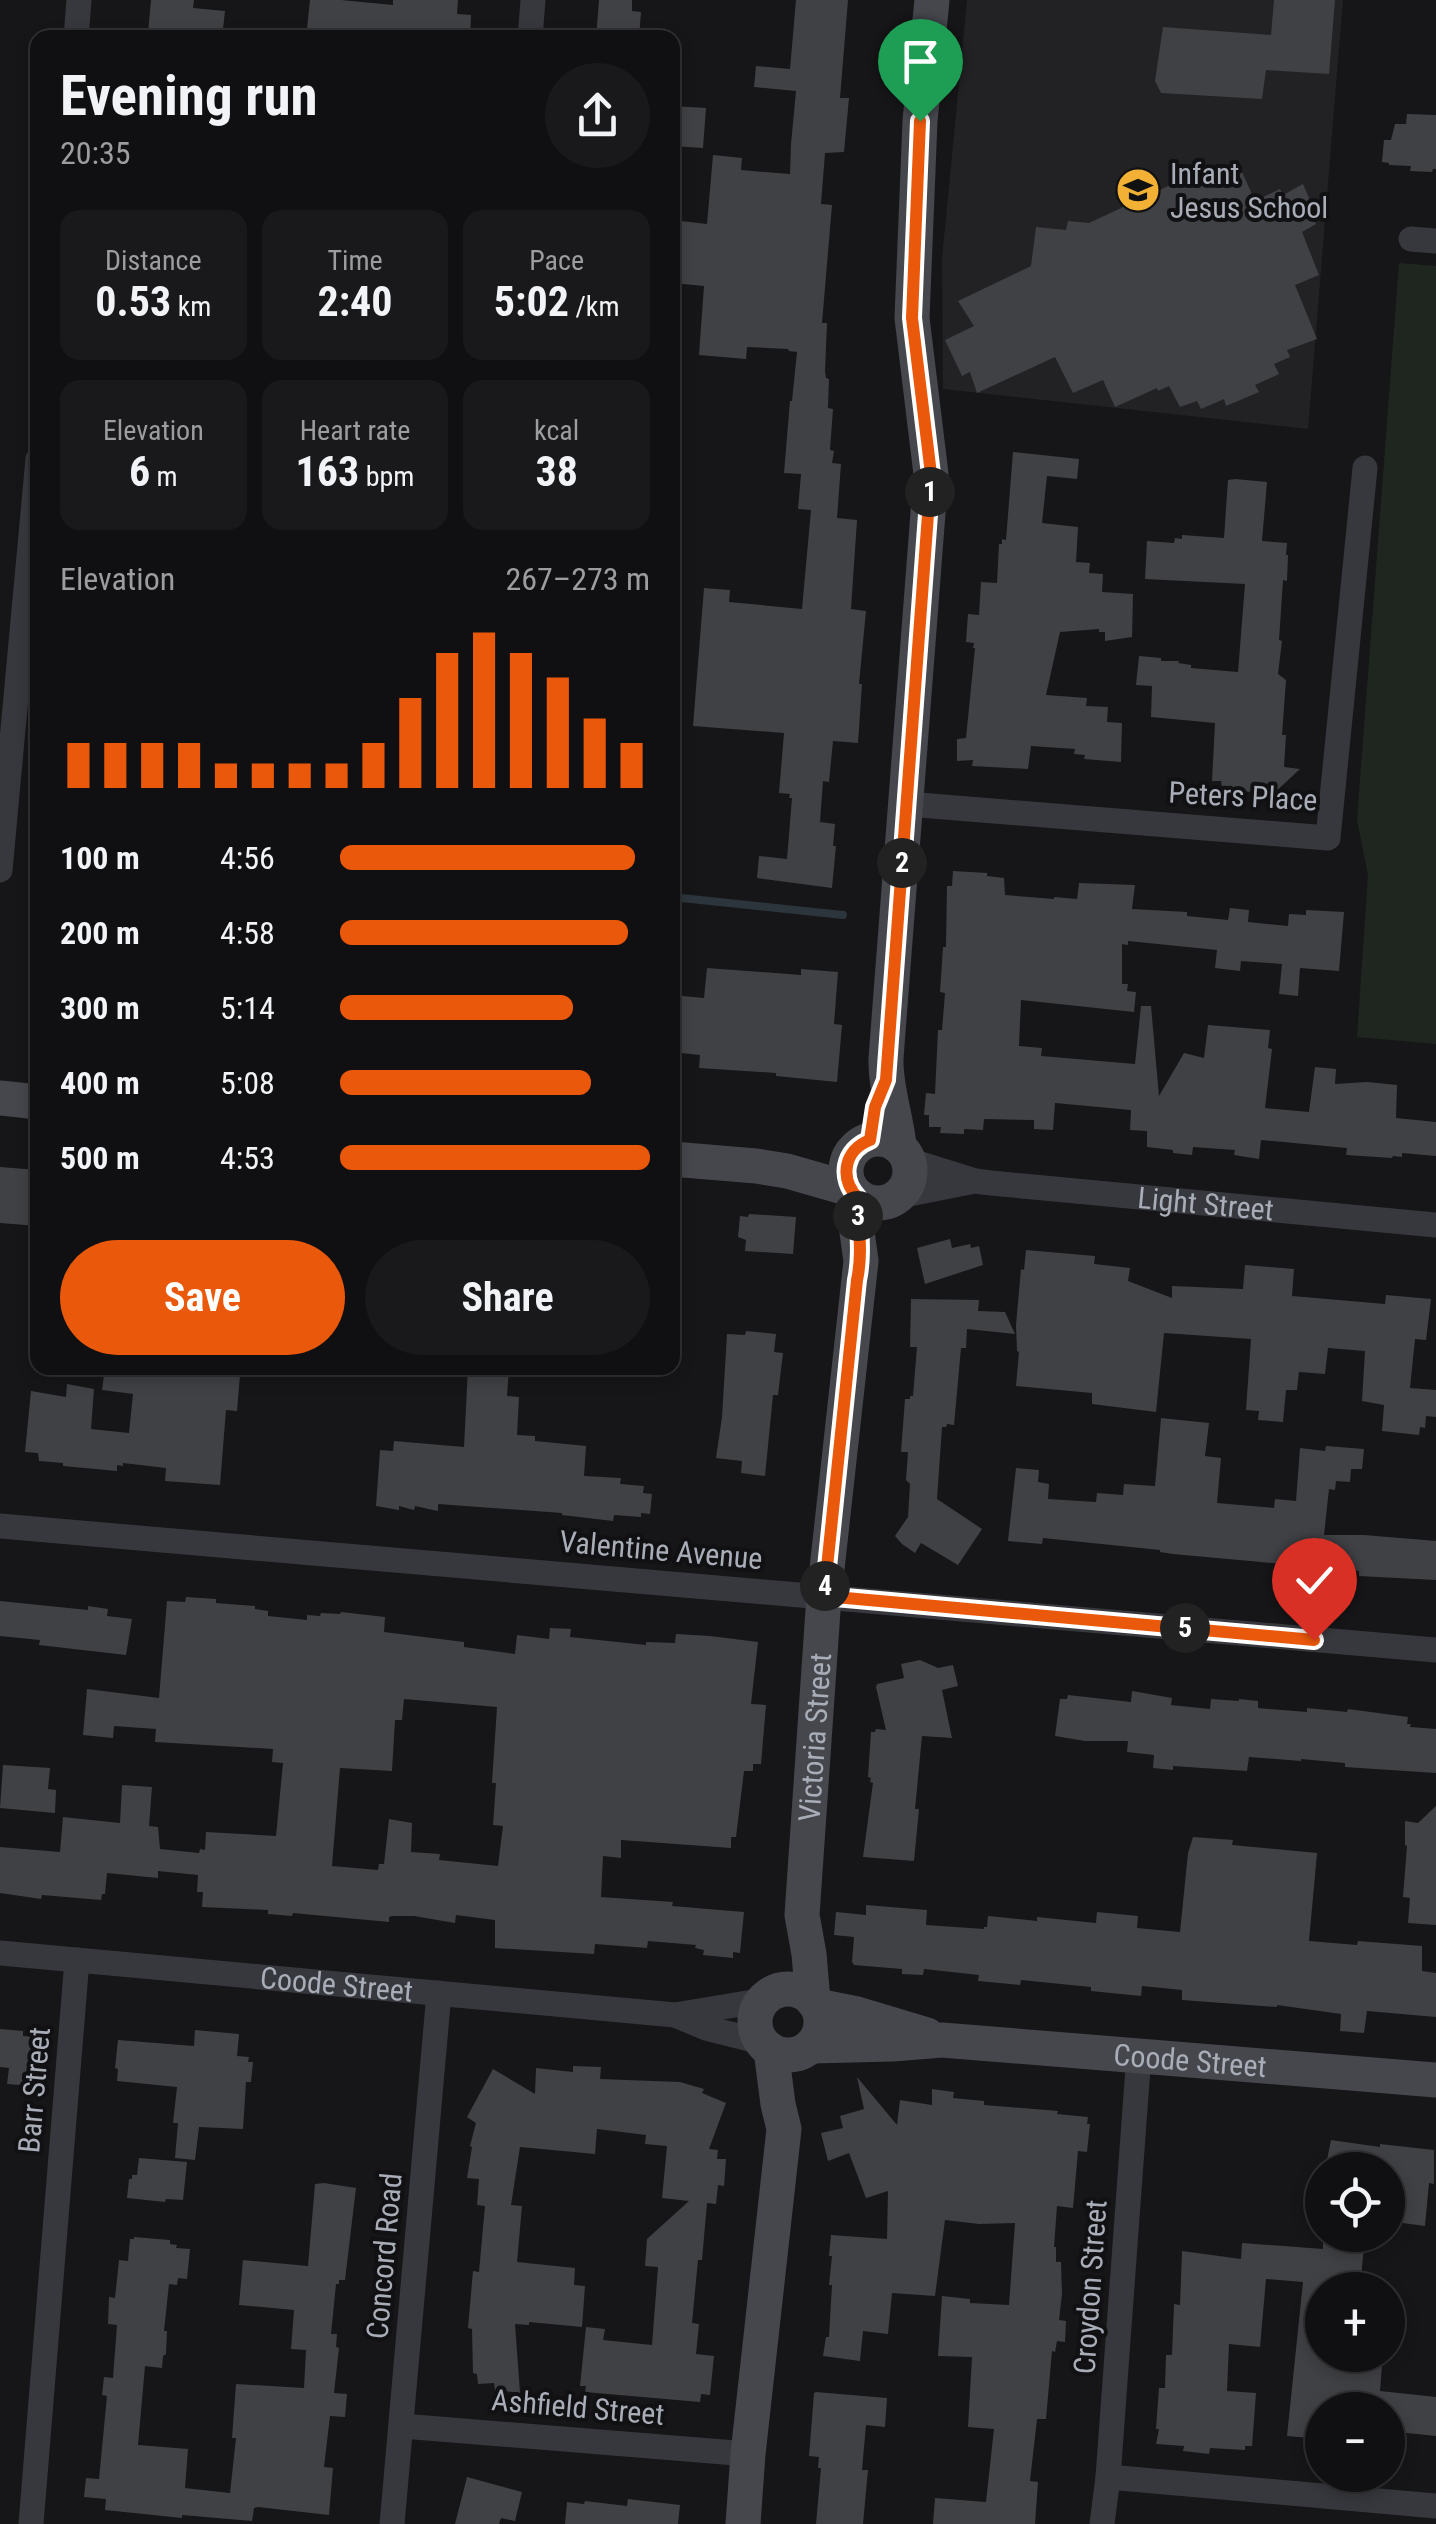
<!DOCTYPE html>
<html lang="en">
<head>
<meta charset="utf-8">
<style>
  :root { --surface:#101012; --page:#19191b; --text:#f1f3f6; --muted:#9c9d9f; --line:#303032; --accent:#ea580c }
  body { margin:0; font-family:"Roboto Condensed",sans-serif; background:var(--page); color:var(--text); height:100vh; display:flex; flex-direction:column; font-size:38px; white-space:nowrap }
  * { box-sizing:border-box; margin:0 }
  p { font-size:32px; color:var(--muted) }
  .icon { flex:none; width:55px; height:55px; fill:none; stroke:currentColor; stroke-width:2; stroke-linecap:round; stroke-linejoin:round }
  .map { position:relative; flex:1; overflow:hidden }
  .panel { position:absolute; left:30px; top:30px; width:650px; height:1345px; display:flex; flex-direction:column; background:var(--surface); border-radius:20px; box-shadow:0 5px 15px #0003,0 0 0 2px var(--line) }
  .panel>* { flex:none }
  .buttons { position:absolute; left:1305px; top:2152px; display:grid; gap:20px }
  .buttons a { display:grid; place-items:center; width:100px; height:100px; border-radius:50%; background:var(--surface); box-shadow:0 5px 15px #0003,0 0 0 2px var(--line); font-size:50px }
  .pin { position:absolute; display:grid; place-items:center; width:85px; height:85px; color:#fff; margin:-102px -42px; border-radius:50% 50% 50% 0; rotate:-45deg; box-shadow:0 0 10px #0007 }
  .pin .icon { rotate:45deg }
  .km { position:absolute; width:50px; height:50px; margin:-25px; border-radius:50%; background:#222; color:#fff; font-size:28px; line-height:50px; text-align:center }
  .round { display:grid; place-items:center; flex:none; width:105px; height:105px; border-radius:52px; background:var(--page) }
  .head { display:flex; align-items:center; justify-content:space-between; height:170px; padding:0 30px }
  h1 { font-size:55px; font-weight:700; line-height:75px }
  .stats { display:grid; grid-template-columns:repeat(3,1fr); gap:15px; height:170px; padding:10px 30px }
  .stats div { display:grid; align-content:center; border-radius:20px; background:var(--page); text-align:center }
  .stats b { font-size:42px; font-weight:700 }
  .stats small { font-size:28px; font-weight:400 }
  .stats p { font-size:28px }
  .chart { height:280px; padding:20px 30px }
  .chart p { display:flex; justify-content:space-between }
  .chart svg { width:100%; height:180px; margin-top:10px; stroke:var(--accent); stroke-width:6 }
  .cta { display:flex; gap:20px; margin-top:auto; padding:20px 30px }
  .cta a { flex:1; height:115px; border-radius:60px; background:var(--accent); color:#fff; font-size:40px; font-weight:700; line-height:115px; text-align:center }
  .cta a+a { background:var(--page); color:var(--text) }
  ul { padding:0 30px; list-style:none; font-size:32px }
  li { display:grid; grid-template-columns:160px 120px 1fr; align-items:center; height:75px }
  li i { height:25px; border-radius:12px; background:var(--accent) }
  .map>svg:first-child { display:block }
  .built { fill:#222225 }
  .green { fill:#1e261f }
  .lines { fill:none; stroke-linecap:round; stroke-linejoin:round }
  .stream { stroke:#2c353c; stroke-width:8 }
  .building { fill:#404145; fill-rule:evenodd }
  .street { stroke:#37383d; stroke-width:25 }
  .secondary { stroke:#45474d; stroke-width:35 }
  .route-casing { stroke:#fff; stroke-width:20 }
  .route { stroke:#ea580c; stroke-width:12 }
  .labels { text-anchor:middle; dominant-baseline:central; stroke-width:8; stroke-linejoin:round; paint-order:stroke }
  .poi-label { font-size:30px; fill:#a8adb8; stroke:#111113; text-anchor:start }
  .street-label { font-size:30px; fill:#a8adb8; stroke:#111113 }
</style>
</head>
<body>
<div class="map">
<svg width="1436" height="2524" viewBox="0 0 1436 2524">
  <rect width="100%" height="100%" fill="#161618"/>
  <path class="built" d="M967 0H1343L1308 429 943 389 942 259Z"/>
  <path class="green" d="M1399 263 1436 266V1044L1357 1037 1368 875 1357 820Z"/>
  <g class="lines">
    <path class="stream" d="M672 897 843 915"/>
  </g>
  <g class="building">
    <path d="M151 0H194L193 8 225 11 222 38 148 33Z"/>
    <path d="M310 0H341L393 5V0H458L457 14 471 15 470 38H373L374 35 333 31V38H306Z"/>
    <path d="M599 0H632V11L641 12 639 38H596Z"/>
    <path d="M796 0H848L840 98H849L844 152 825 153 821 204 832 205 822 323H827L825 371 826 378 829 379 828 408 833 409 830 450 834 451 832 463 841 464 837 518 857 520 851 609 866 611 859 684H862L858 743 833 741 829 782 823 781 820 822 835 824 833 846H836L832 888 757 878 759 856 787 859 792 798H789L790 794 779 793 784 733 693 726 704 588 730 590 729 602 802 609 811 510 798 509 801 474 784 473 790 401H792L797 352 789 351 788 349 747 347 746 359 699 355 704 286 672 283V220L707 224 713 155 742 158 741 170 790 174 791 144 796 91 754 87 756 66 790 69Z"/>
    <path d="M1274 0H1335L1329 74 1266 70 1262 99 1161 93 1155 81 1163 27 1271 35Z"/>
    <path d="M672 106 706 108 703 148 672 146Z"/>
    <path d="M1407 114 1436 115V169H1433L1432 172 1410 171 1411 166 1389 165V163L1382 162 1384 140H1391L1395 124H1406Z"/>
    <path d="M1238 163 1255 201 1280 189 1283 195 1303 184 1314 210 1309 213 1316 224 1302 232 1319 275 1295 285 1317 339 1287 350 1290 357 1274 364 1279 374 1255 385 1259 392 1226 406 1224 399 1201 409 1197 401 1180 407 1169 386 1158 391 1157 388 1115 407 1103 380 1073 393 1055 357 977 393 970 372 962 376 945 340 974 326 958 301 1031 266 1036 227 1066 230 1068 221 1089 223 1211 166 1214 174Z"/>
    <path d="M1013 452 1079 459 1077 479 1047 476 1042 523 1078 527 1076 562 1090 563 1089 573 1103 574 1102 592 1133 594 1132 637 1105 641V632H1099V629L1060 632 1046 695 1087 698 1086 706 1108 707 1107 722 1122 723 1121 762 1084 759 1085 755 1074 754 1075 749 1031 746 1028 769 972 766 973 760 957 761V739L966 738 975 648H973L974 643 966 642 968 614 979 615 981 582 997 583 999 544H1002V539L1006 540Z"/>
    <path d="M1235 479 1267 482 1262 541 1287 543 1286 555H1288L1287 581 1283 580 1279 640 1282 641 1278 674 1286 680 1282 735H1286L1284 767 1300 769 1272 795 1222 788 1221 781H1212L1215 723 1151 717 1152 686 1136 685 1139 656 1161 658V661H1179L1178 663 1191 665V668L1238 672 1245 584 1145 579 1147 541 1174 543 1175 538 1182 539V535L1224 538 1228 480Z"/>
    <path d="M953 871 987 873V876L1004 878 1005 895 1054 899V897L1077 899 1079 883 1135 885 1132 909 1187 912V916L1228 920 1230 908 1249 910 1248 922 1288 926 1289 914 1306 915V910L1344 912 1339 971 1300 968 1298 996 1279 994 1282 964 1241 961 1240 971 1215 968 1217 950 1128 941V945L1122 944V984H1128L1127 991 1136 992 1134 1012 1021 1000 1019 1046 1042 1048 1041 1056 1135 1064 1141 1006H1151L1159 1096 1184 1053 1204 1058 1208 1025 1270 1030 1268 1048 1272 1049 1265 1108 1309 1112 1315 1067 1336 1069 1335 1084 1367 1082 1397 1085 1396 1118 1436 1122V1156L1402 1153V1157L1393 1156 1392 1158 1346 1155 1347 1148 1261 1140 1259 1159 1234 1155 1235 1150 1193 1147 1192 1155 1173 1153V1150L1147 1147V1131L1130 1130 1131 1110 1055 1103 1053 1130 1034 1129V1120L984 1119 983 1130 964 1129V1134L940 1133 941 1127H929V1115H924L926 1093 935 1094 938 1030H942L945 993 940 992 943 947H946L947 886H952Z"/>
    <path d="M707 968 801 975V969L838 972 834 1024 842 1025 837 1082 776 1076V1073L699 1068 700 1055 672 1052V995L704 998Z"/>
    <path d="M0 1167 38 1170V1226L0 1223Z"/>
    <path d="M749 1214 796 1217 793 1254 745 1251 746 1240 738 1237 740 1216 748 1217Z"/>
    <path d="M950 1239 952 1248 970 1244 971 1248 979 1246 983 1265 925 1284 917 1248Z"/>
    <path d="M1026 1250 1095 1256 1094 1264 1130 1268 1128 1281 1172 1298V1286L1243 1289 1245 1265 1294 1269 1292 1296 1385 1304 1386 1295 1431 1299 1426 1340 1415 1339 1410 1388 1436 1390V1417L1426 1416 1425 1428 1420 1427 1419 1435 1382 1431 1384 1405 1362 1401 1365 1351 1328 1348 1325 1374 1299 1372 1297 1390H1286L1283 1422 1258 1420 1259 1411 1246 1410 1251 1339 1164 1333 1156 1412 1092 1404V1393L1016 1386 1019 1352 1017 1351 1016 1325 1021 1269 1024 1270Z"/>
    <path d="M911 1299 979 1300 978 1311 1005 1312 1015 1334 967 1329 966 1348H961L954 1425 947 1424 946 1427H942L937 1499 982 1529 958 1565 921 1543 915 1553 902 1544 895 1536 908 1517 910 1484 906 1480 908 1452H901L905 1399H910V1396H913L917 1347H910Z"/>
    <path d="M746 1331 776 1334 774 1352 783 1353 778 1395H773L765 1476 741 1473 742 1461 716 1458 722 1417 727 1334 745 1335Z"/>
    <path d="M105 1368H222L221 1373 240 1375 237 1411 226 1410 220 1485 165 1481 166 1468 123 1463V1466L117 1465V1471L63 1466V1463L39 1461 38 1453 25 1452 31 1391 66 1397 67 1384 94 1389 91 1429 129 1433 133 1394 102 1390Z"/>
    <path d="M468 1368H509L507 1396 519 1397 517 1435 535 1436V1441L586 1446 584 1476 621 1478 620 1484 644 1486 643 1493 652 1494 650 1514 641 1513V1517L614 1515 613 1521 562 1515V1513L438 1504V1511L415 1506 414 1510 399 1506V1510L376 1506 380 1450 393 1451 394 1441 464 1447Z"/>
    <path d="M1161 1418 1209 1423 1205 1456 1221 1458 1217 1503 1274 1508 1275 1499 1296 1501 1300 1448 1325 1451 1326 1446 1364 1449 1362 1469H1351L1350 1482 1336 1481 1335 1490 1329 1489 1324 1535H1364L1436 1541V1580L1359 1576V1571L1173 1554 1160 1552V1550L1043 1538 1042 1544 1008 1541 1016 1468 1039 1470 1038 1482 1049 1484 1048 1499 1096 1502 1097 1493 1123 1495 1124 1484 1155 1486Z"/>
    <path d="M186 1597 216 1599V1603L255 1606V1609L268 1611V1616L307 1620V1615L320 1616 321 1613 340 1614 341 1612 385 1617 384 1632 464 1642V1647L515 1654 517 1635 549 1639 550 1628 571 1629 570 1637 646 1645V1642L675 1643 676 1634 710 1636 758 1642 751 1704 766 1705 761 1764H753V1771H744L736 1837H731V1848L621 1840V1858L603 1856 601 1897 673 1902 672 1906 744 1912 740 1953 733 1952V1958L703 1955 704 1950 695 1948 696 1945 648 1941 647 1948 595 1944 594 1954 495 1948V1920L456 1915 455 1923 414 1916H392L389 1917V1922L293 1913 292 1916 268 1914V1910L202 1907 203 1892H197L198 1875 158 1871V1878L107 1873 105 1894H102L101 1900 42 1895 41 1899 0 1893V1847L60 1852 63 1817 120 1823 122 1785 152 1787 149 1826 158 1827 160 1849 199 1853 200 1849 205 1850 206 1832 276 1836 283 1763 272 1762 273 1749 155 1742 156 1729 114 1726 113 1738 83 1735 87 1689 159 1698 167 1601 185 1602ZM404 1699 497 1707 492 1783H496L493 1825 503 1826 498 1866 439 1860 440 1854 411 1852 412 1823 389 1819 384 1864H379L378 1870 332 1866 340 1768 392 1771 395 1720H402Z"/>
    <path d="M0 1601 88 1610V1606L108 1609 107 1616 132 1619 126 1655 39 1645 40 1640 0 1636Z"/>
    <path d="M920 1660 938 1668 953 1665 958 1686 942 1690 952 1738 922 1736 915 1809H919L914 1861 863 1857 873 1783 870 1782 871 1778 868 1777 871 1732H875L876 1729 886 1730 876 1687 877 1684 904 1678 901 1664Z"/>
    <path d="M1132 1691 1172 1698 1171 1705 1210 1709 1211 1699 1239 1701V1699L1258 1701V1708L1307 1712V1708L1347 1712 1348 1709 1408 1717 1407 1724H1411L1410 1727 1436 1729V1773L1345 1767V1763L1301 1759V1761L1249 1757 1247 1771 1173 1766V1770L1153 1768 1154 1755 1127 1752 1128 1741H1085L1055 1736 1060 1699H1067L1068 1695 1131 1702Z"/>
    <path d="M3 1765 50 1768 48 1789 56 1790 55 1813 0 1808Z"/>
    <path d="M1436 1806V1925L1408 1923 1410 1898 1403 1897 1407 1846 1405 1845V1821L1418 1823Z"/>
    <path d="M1193 1837 1233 1840 1232 1845 1317 1853 1309 1941 1357 1945 1358 1941 1422 1946V1971L1436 1973V2017L1367 2011 1364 2033 1340 2031 1341 2014 1277 2005V2007L1182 2000V1990L1142 1986 1141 1996 1091 1991V1987L1021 1980 1020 1985 978 1981 979 1975 924 1969 923 1975 902 1974V1969L854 1965 852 1962 854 1937 834 1935 836 1912 866 1915V1905L927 1910 926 1925 984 1929V1927H987L988 1916 1037 1921V1917L1096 1923 1097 1912 1138 1916 1137 1928 1180 1932 1188 1853Z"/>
    <path d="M0 2029 23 2031V2036L38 2037 33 2086 7 2084 9 2068 0 2067Z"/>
    <path d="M195 2030 239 2034 237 2056 249 2057 248 2062H253L251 2082H246L243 2129 199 2127 195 2160 175 2158 178 2123H173L177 2087 117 2081 118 2069 115 2068 118 2040 194 2046Z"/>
    <path d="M573 2066 601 2067 600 2079 680 2082 704 2089 702 2093 726 2103 709 2149 718 2150 717 2159H726L724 2186 718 2185 716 2204 707 2203 702 2260H698L692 2323 699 2324 696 2354 714 2356 710 2395 701 2394 700 2402 585 2392 586 2386H580L586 2327 605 2329 603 2340 652 2345 658 2267 645 2266 647 2239 689 2201 662 2198 667 2146 645 2144 646 2135 597 2129 595 2154 520 2147 511 2205 522 2206 517 2262 575 2268 574 2285 585 2286 582 2327 529 2322V2325L515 2324 520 2393 495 2390 494 2383 478 2384 477 2374 473 2373 472 2329 468 2328 473 2271 479 2272 485 2206 477 2205 479 2179 467 2178 472 2147 470 2146 476 2123 467 2117 493 2069 535 2094 536 2068 573 2072Z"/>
    <path d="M857 2077 897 2125 900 2100 932 2105V2089L954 2092 953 2098 984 2101V2105L1058 2111 1057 2114 1088 2117 1087 2124H1090L1087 2152 1078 2151 1073 2208 1057 2206 1054 2247H1056V2262H1061L1062 2294 1059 2320 1066 2321 1065 2342 1057 2341 1055 2352 1052 2351 1046 2419H1037L1030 2481 1038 2482 1035 2524H933L935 2498 986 2502 994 2429 968 2427 972 2357 938 2356 942 2296 970 2299V2303L1009 2305 1015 2223 979 2224 945 2220 935 2296 892 2293 888 2334 863 2331 860 2361 823 2356 826 2337H829L832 2285H829L832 2256H829L831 2235 887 2239 888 2191 866 2198 849 2153 828 2161 821 2133 843 2128 840 2116 864 2109Z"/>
    <path d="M1331 2140 1380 2147V2144L1434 2150V2184L1429 2183 1425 2226 1388 2221V2170H1325Z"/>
    <path d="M139 2158 187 2162 183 2200 166 2199 165 2202 127 2198 129 2179H132V2175H137Z"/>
    <path d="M324 2183 356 2188 345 2280H339V2284H336L331 2334H337L336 2347 339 2348 334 2393 347 2394 345 2417 330 2416 324 2467 333 2468 329 2515 258 2507 254 2508 252 2521 182 2515V2518L105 2510 106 2499 84 2497 86 2478 99 2479 107 2396 102 2395 104 2377 113 2378 117 2325 108 2324 109 2297 115 2298 119 2260 128 2261 130 2239H134V2237L170 2240V2244L177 2245 176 2248 190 2249 187 2279 178 2278 177 2285 169 2284 164 2331H167L166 2354 163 2356 162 2368 145 2366 138 2445 188 2449 185 2488 230 2493 236 2438H232L236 2384 304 2388 306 2350 291 2349 294 2310 239 2305 243 2260 308 2266 315 2184Z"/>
    <path d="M1242 2243 1323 2249V2243L1364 2247 1361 2277 1347 2276V2288L1322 2286V2355H1355L1354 2362 1382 2366 1380 2391 1436 2397V2436L1388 2431V2410H1322V2439L1287 2436 1303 2282 1266 2279 1260 2347 1229 2344 1227 2391 1256 2393 1252 2446H1245V2450L1210 2448 1209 2454 1183 2451 1184 2446 1156 2444 1159 2429H1156L1159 2388H1165L1166 2355H1172L1174 2304 1180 2305 1182 2251 1241 2259Z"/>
    <path d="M816 2392 887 2398 885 2427 866 2425 862 2470H868L863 2524H816L821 2468H818L819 2457 809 2456 814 2393Z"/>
    <path d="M467 2477 522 2492 515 2521 501 2518 499 2524H455Z"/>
    <path d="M628 2499 680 2505 678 2524H565L567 2502 584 2504 585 2501 627 2506Z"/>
  </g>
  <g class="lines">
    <g class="street">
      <path d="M76 38 79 0"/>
      <path d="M530 38 533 0"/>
      <path d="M1411 239 1436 241"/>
      <path d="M907 804 1328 838 1365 468"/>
      <path d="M0 870 38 459"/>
      <path id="s1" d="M908 1160 975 1181 991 1183 1436 1225"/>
      <path d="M899 1196 975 1181"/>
      <path d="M0 1526 1436 1650"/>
      <path id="s2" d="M0 1953 675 2015 765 2000"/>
      <path d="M675 2015 706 2028 762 2042"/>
      <path d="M402 2426 748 2454"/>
      <path d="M1108 2477 1436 2506"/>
      <path d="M31 2524 77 1960"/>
      <path d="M392 2524 439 1993"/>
      <path d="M1102 2524 1108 2477 1139 2054"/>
    </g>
    <g class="secondary">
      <path d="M0 1098 38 1102"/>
      <circle cx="878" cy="1171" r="32"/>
      <path d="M899 1146C896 1115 885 1088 886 1058L931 474 912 318 920 121 932 0"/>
      <path d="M672 1159 756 1166 787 1171 850 1189"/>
      <circle cx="788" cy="2022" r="33"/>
      <path id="s3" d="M813 2001 809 1954 802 1915 824 1596 861 1261 857 1232 859 1197"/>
      <path d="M817 2006 857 2014 927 2035"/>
      <path id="s4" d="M811 2046 893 2044 942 2040 1436 2080"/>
      <path d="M743 2524 748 2454 784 2129 778 2104 771 2050"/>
    </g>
  </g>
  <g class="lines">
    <defs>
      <path id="route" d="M920 121 912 318 931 474 886 1080 875 1107 870 1140C844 1150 839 1178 858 1198 858 1225 863 1253 857 1280L824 1596 1314 1640"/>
    </defs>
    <use href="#route" class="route-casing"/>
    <use href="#route" class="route"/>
  </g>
  <defs>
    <symbol id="school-disc" viewBox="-11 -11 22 22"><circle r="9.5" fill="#f2b134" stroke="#111113"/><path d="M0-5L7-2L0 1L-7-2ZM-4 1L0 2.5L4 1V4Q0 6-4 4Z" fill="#111"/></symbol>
  </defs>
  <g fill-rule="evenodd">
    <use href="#school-disc" x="1113" y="165" width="50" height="50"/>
  </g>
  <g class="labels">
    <g class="poi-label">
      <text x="1170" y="173">Infant<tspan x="1170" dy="34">Jesus School</tspan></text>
    </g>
    <g class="street-label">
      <text transform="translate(1243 796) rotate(3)">Peters Place</text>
      <text stroke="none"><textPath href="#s1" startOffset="302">Light Street</textPath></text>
      <text transform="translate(661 1550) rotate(5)">Valentine Avenue</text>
      <text stroke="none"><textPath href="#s3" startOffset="265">Victoria Street</textPath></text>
      <text stroke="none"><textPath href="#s2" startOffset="338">Coode Street</textPath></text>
      <text stroke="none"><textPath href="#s4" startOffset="380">Coode Street</textPath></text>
      <text transform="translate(34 2090) rotate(-85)">Barr Street</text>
      <text transform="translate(384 2256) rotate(-85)">Concord Road</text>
      <text transform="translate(1090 2287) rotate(-86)">Croydon Street</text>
      <text transform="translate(578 2407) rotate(5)">Ashfield Street</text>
    </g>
  </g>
</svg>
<div class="buttons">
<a><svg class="icon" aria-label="locate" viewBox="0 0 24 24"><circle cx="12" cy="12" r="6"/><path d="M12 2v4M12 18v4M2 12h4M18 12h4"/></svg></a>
<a>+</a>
<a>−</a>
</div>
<div class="pin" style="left:920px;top:121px;background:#1e9e55"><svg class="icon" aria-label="arrive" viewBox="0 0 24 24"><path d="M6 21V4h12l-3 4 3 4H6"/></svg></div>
<div class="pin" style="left:1314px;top:1640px;background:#d93025"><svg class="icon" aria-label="check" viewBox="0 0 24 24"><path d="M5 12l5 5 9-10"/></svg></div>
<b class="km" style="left:930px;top:492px">1</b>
<b class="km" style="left:902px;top:863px">2</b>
<b class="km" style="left:858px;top:1216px">3</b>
<b class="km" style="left:825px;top:1586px">4</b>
<b class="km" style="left:1185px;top:1628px">5</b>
<section class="panel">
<div class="head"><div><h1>Evening run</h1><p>20:35</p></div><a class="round"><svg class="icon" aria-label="share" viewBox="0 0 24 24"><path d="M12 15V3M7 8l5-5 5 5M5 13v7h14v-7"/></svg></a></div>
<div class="stats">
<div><p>Distance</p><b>0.53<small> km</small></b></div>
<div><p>Time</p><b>2:40</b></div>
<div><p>Pace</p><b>5:02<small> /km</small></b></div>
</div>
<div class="stats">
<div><p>Elevation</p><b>6<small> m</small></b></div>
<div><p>Heart rate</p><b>163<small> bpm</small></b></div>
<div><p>kcal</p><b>38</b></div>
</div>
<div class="chart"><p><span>Elevation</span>267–273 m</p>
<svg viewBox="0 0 160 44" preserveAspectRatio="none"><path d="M5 44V33M15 44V33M25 44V33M35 44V33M45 44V38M55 44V38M65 44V38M75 44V38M85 44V33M95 44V22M105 44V11M115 44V6M125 44V11M135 44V17M145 44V27M155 44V33"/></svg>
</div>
<ul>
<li><b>100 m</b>4:56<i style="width:95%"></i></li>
<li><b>200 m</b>4:58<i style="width:93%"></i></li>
<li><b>300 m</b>5:14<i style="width:75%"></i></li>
<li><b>400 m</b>5:08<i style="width:81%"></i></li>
<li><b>500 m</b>4:53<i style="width:100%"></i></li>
</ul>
<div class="cta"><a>Save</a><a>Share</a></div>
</section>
</div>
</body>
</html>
